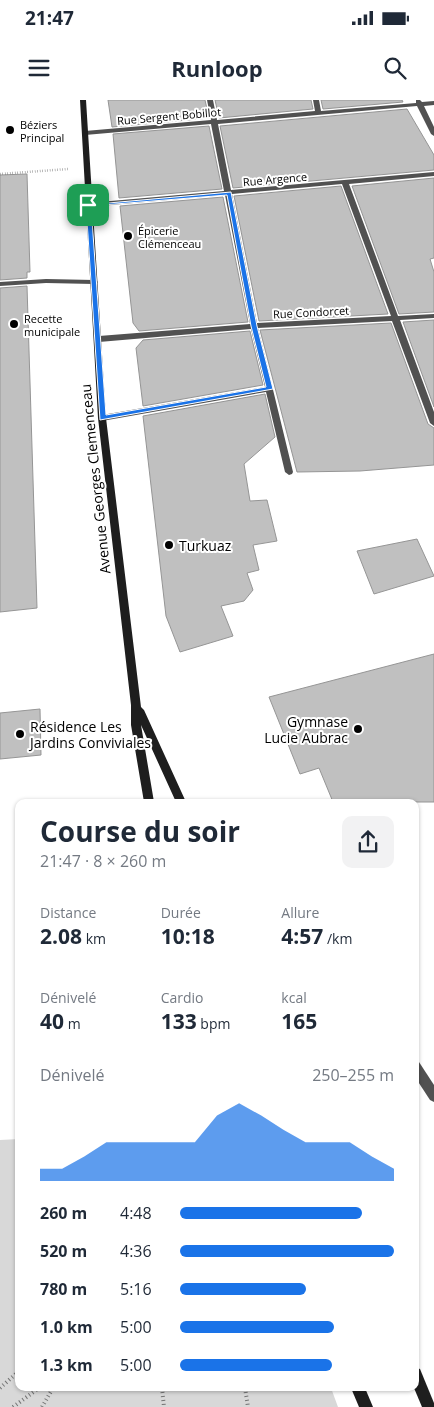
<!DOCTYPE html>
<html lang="fr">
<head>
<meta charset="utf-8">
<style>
  :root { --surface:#fff; --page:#f2f2f3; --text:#1f2937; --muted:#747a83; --accent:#1a73e8 }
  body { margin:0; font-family:"Open Sans",sans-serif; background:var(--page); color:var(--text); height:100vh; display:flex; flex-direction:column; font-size:19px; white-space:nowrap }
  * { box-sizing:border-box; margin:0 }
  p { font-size:16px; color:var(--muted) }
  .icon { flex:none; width:28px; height:28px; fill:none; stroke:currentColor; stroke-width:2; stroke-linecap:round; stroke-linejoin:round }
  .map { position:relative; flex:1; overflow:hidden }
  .side { position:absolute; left:15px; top:699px; width:404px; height:592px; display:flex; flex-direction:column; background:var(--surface); border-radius:10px; box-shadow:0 1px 4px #0004 }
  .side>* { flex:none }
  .pin { position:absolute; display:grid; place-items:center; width:42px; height:42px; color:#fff; margin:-21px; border-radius:10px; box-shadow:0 2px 8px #0006 }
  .round { display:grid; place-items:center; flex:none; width:52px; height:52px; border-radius:10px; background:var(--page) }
  .overview { display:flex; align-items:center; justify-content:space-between; height:85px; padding:0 25px }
  h1 { font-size:28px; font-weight:700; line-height:38px }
  .stats { display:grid; grid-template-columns:repeat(3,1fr); gap:8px; height:85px; padding:5px 25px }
  .stats div { display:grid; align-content:center }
  .stats b { font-size:21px; font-weight:700 }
  .stats small { font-size:14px; font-weight:400 }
  .stats p { font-size:14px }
  .chart { height:140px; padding:10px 25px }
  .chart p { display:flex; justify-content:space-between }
  .chart svg { width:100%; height:90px; margin-top:5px; fill:var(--accent); opacity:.7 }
  ul { padding:0 25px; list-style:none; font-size:16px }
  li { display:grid; grid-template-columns:80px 60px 1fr; align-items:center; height:38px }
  li i { height:12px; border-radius:6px; background:var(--accent) }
  .status { display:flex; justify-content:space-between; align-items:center; height:35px; padding:0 25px; background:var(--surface); direction:ltr }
  .status svg { height:14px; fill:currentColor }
  header { display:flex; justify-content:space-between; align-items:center; height:65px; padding:0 25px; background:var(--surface); font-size:22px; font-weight:700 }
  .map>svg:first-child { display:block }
  .green { fill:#d8d8d8 }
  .building { fill:#c0c0c0; stroke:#959595 }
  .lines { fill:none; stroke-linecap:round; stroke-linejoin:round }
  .path-far1 { stroke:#737373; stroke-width:2.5; stroke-dasharray:0.5 2; stroke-linecap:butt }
  .path { stroke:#737373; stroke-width:4; stroke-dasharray:1 3; stroke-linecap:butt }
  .lane { fill:#515151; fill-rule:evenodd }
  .street { fill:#515151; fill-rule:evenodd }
  .secondary { fill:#1e1e1e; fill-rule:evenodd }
  .route { fill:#1a73e8; stroke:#fff; fill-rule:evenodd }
  .poi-dot { fill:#000; stroke:#fff; stroke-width:2 }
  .labels { text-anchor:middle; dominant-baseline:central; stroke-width:4; stroke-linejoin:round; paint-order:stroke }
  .far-street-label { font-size:11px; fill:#000; stroke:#fff }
  .far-poi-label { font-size:11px; fill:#000; stroke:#fff; text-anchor:start }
  .street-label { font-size:14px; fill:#000; stroke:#fff }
  .poi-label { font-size:14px; fill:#000; stroke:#fff; text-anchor:start }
</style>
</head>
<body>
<div class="status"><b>21:47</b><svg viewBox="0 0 49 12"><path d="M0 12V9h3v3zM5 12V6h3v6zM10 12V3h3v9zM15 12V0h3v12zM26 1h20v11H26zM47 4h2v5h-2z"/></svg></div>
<header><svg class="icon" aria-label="menu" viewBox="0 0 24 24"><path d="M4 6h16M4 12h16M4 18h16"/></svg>Runloop<svg class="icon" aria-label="search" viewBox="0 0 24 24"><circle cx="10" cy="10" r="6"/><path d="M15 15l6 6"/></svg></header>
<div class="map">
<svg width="434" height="1307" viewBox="0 0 434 1307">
  <rect width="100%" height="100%" fill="#fff"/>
  <path class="green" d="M19 1039V1288H331L338 1307H0V1040Z"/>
  <g class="building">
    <path d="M108 0H205L209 18 112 27Z"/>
    <path d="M215 0H311L313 9 219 18Z"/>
    <path d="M321 0H402L403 2 323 9Z"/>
    <path d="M407 9 434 55V70L233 88 220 26Z"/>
    <path d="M209 26 222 89 119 98 113 34Z"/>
    <path d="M27 74 30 172H27V178L0 180V75Z"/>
    <path d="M434 78V158L430 159 434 172V212L399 214 352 86Z"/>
    <path d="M341 86 388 214 259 221 234 96Z"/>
    <path d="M223 97 248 222 139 231 133 223 120 106Z"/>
    <path d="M27 186 37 508 0 512V188Z"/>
    <path d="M434 220V307L403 222Z"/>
    <path d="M391 223 428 324 434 328V365L360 371 297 372 260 230Z"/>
    <path d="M250 231 263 285 143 306 136 248 143 240Z"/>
    <path d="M265 294 275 337 244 364 250 401 267 400 277 441 253 445 259 470 247 473 253 490 244 501 221 506 233 536 180 552 166 516 143 316Z"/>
    <path d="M417 439 434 476 374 494 357 451Z"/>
    <path d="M434 554V702H333L319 668 300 674 269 597Z"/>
    <path d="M40 609 41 655 0 659V613Z"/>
  </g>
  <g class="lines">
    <path class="path-far1" d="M0 74 68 69"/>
    <g class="path">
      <path d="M0 1288 19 1271"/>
      <path d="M162 1288 164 1307"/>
      <path d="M245 1288 248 1307"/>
      <path d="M13 1307 39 1288"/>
      <path d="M42 1307 53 1288"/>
    </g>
    <path class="lane" d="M46 179 94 180 98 182 94 184 46 183 0 186V182Z"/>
    <g class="street">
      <path d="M207 0H213L217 20 315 11 313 0H319L321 11 416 3V0H420L422 2 434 1V5L424 6 434 27V36L431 34 417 6 218 24 231 90 434 72V76L349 84 398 216 434 214V218L400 220 434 312V326L430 323 392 221 258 228 293 372 292 374 289 375 285 372 266 292 102 321 99 320V316L102 315 265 287 251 229 99 242 95 239 99 236 250 224 225 95 88 107 85 105 88 103 224 91 211 24 85 35 82 33 85 31 211 20ZM342 84 391 216 257 223 232 94Z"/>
      <path d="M415 960 419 962 434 985V1002L430 1000 415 977Z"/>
    </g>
    <g class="secondary">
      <path d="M80 0H86L106 318 141 607 144 610 186 702H176L141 625 154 702H144L131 625V605L98 318Z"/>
      <path d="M415 1267 420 1269 434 1303V1307H422L414 1288Z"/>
      <path d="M351 1288H365L373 1307H359Z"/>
    </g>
  </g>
  <path class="route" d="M231 92 257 226 273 289 100 320 86 105ZM227 95 251 226 266 287 106 315 91 106Z"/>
  <g class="poi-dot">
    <circle cx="10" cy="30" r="5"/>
    <circle cx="128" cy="136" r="5"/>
    <circle cx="14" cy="224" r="5"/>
    <circle cx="169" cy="445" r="5"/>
    <circle cx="358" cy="629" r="5"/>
    <circle cx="20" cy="634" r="5"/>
  </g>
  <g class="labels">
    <g class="far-street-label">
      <text transform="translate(169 16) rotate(-5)">Rue Sergent Bobillot</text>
      <text transform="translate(275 79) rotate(-5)">Rue Argence</text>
      <text transform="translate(311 212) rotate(-3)">Rue Condorcet</text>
    </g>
    <g class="far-poi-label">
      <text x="20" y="24">Béziers<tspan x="20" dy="13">Principal</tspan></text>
      <text x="138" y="130">Épicerie<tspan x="138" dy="13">Clémenceau</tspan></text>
      <text x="24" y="218">Recette<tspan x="24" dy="13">municipale</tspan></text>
    </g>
    <g class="street-label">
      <text transform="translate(95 379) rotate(-96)">Avenue Georges Clemenceau</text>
    </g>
    <g class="poi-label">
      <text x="179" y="445">Turkuaz</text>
      <text x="348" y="621" text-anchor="end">Gymnase<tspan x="348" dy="16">Lucie Aubrac</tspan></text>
      <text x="30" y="626">Résidence Les<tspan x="30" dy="16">Jardins Conviviales</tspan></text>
    </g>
  </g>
</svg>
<div class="pin" style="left:88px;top:105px;background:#1e9e55"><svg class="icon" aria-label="arrive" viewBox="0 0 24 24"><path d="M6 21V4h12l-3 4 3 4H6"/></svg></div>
<section class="side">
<div class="overview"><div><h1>Course du soir</h1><p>21:47 · 8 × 260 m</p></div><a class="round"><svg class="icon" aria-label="share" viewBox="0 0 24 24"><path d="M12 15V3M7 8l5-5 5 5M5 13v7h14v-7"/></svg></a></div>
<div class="stats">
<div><p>Distance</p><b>2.08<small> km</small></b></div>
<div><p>Durée</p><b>10:18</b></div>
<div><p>Allure</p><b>4:57<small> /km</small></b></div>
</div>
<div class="stats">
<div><p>Dénivelé</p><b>40<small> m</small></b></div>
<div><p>Cardio</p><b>133<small> bpm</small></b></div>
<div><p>kcal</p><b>165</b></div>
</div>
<div class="chart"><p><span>Dénivelé</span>250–255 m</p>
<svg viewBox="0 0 160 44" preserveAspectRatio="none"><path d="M0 44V38L10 38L20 32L30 25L40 25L50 25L60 25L70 25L80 12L90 6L100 12L110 19L120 25L130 25L140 25L150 32L160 38V44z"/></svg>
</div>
<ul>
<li><b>260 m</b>4:48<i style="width:85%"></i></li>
<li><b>520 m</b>4:36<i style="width:100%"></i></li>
<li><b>780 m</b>5:16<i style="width:59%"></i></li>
<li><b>1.0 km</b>5:00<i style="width:72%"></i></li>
<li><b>1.3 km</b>5:00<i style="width:71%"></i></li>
</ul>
</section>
</div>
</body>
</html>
